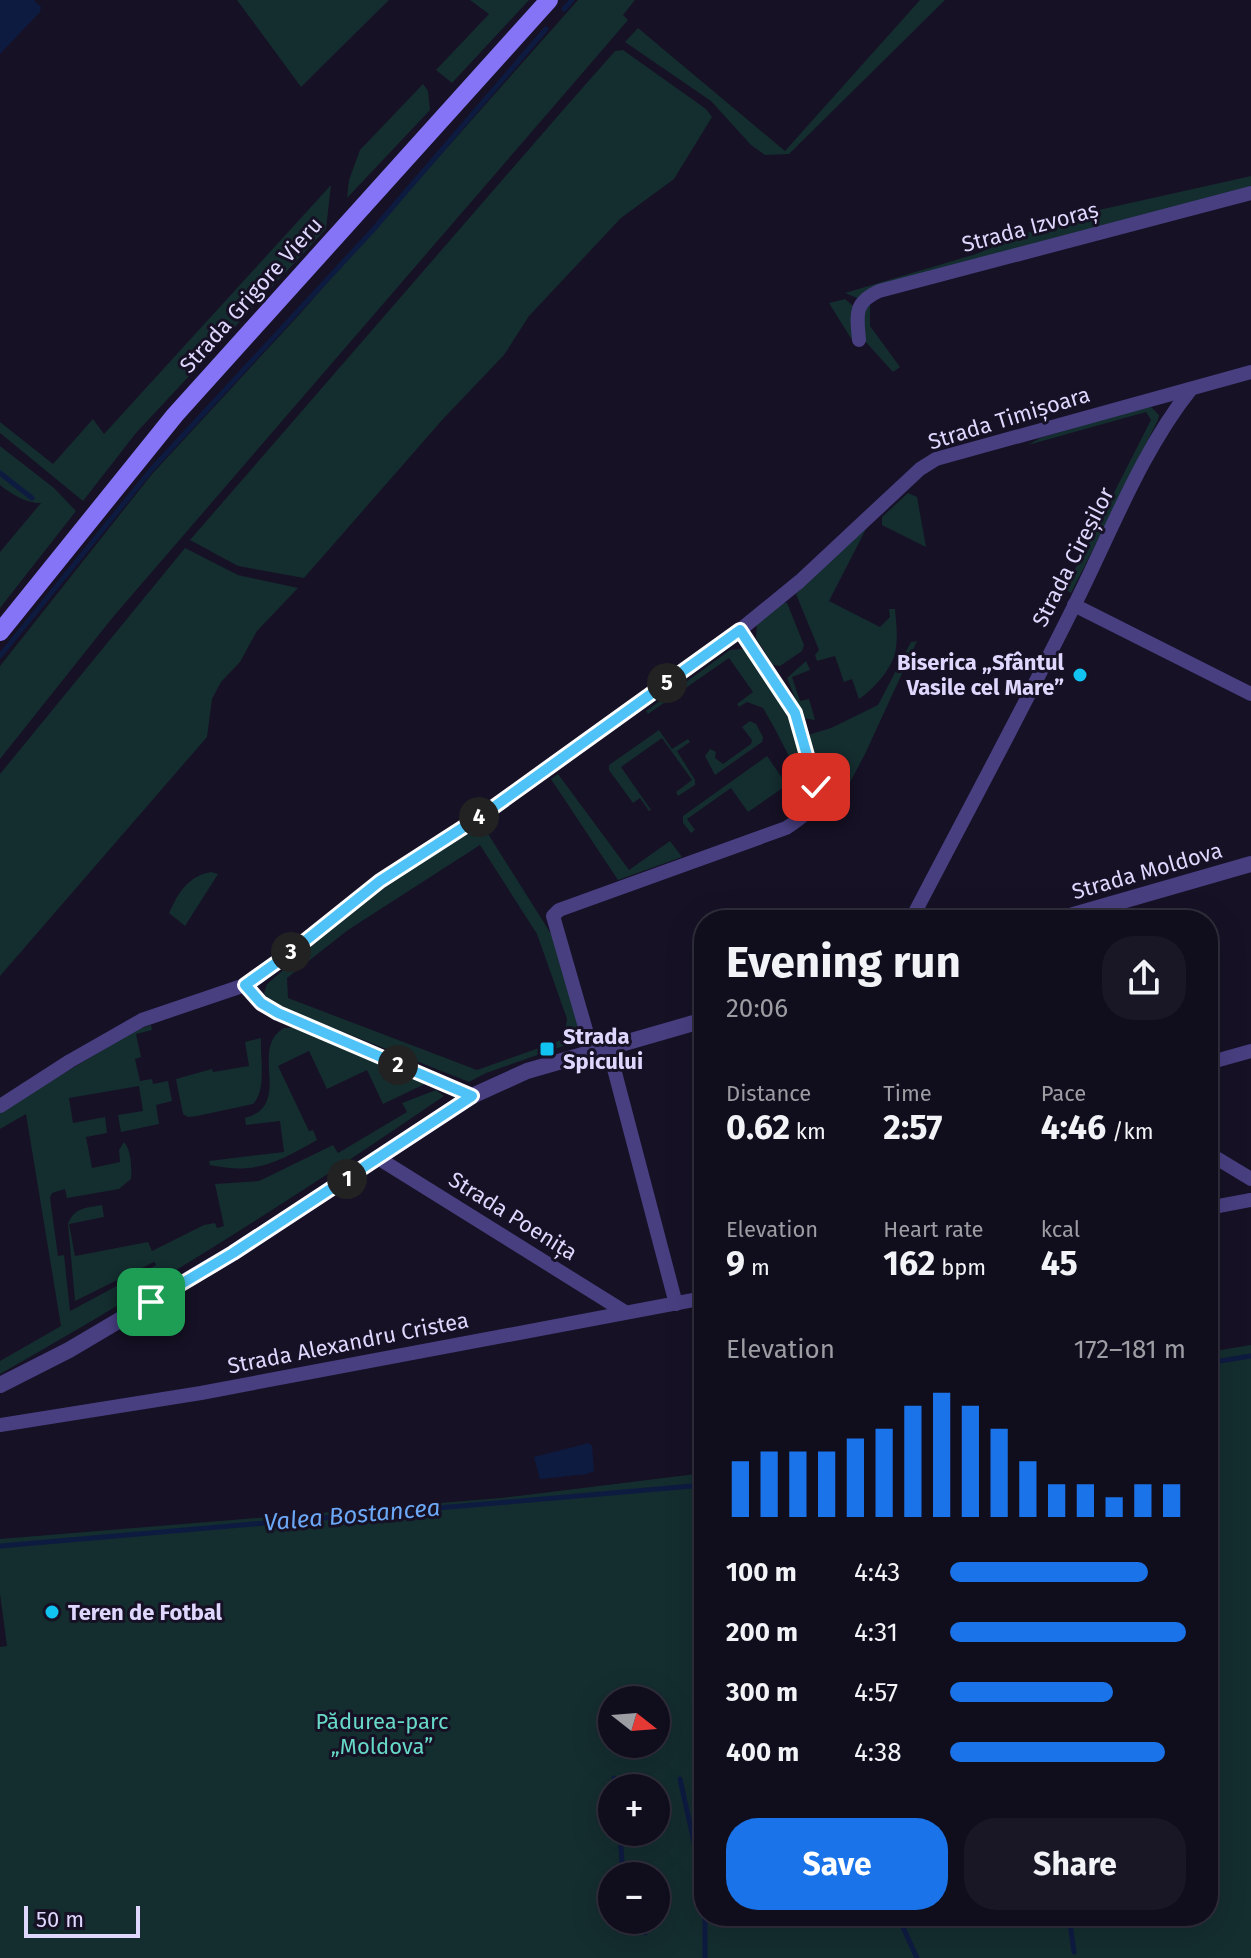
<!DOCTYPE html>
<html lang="en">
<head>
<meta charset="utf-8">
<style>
  :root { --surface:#100d1c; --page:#191625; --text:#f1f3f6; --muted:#9c9ca3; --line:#302d3b; --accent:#1a73e8 }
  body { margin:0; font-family:"Fira Sans",sans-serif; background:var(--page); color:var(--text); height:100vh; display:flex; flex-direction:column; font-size:30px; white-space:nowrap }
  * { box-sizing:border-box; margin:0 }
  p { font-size:26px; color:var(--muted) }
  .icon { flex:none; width:44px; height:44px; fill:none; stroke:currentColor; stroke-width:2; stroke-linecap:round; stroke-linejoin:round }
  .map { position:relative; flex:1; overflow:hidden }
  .side { position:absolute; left:694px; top:910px; width:524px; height:1016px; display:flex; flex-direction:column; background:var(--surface); border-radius:32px; box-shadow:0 8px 32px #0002,0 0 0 2px var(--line) }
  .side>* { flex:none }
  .needle { width:52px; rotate:107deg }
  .controls { position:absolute; left:598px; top:1686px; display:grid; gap:16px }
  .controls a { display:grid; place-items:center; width:72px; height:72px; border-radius:50%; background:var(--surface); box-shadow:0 8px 32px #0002,0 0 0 2px var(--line); font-size:40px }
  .scale { position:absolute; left:24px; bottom:20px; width:116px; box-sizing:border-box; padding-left:8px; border:4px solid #dfd7fd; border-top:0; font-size:22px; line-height:28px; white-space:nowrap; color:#dfd7fd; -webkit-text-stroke:6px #161125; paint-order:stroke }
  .pin { position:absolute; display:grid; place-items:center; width:68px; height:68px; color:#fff; margin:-34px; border-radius:16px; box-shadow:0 4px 12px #0006 }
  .km { position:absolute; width:40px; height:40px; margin:-20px; border-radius:50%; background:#222; color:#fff; font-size:22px; line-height:40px; text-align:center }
  .round { display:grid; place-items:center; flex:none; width:84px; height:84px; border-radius:32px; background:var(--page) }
  .summary { display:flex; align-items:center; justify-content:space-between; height:136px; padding:0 32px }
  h1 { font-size:44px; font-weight:700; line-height:60px }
  .stats { display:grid; grid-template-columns:repeat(3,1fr); gap:12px; height:136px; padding:8px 32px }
  .stats div { display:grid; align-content:center }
  .stats b { font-size:34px; font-weight:700 }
  .stats small { font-size:22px; font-weight:400 }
  .stats p { font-size:22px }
  .chart { height:224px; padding:16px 32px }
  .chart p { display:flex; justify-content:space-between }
  .chart svg { width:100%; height:144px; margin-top:8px; stroke:var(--accent); stroke-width:6 }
  .action { display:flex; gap:16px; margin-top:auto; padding:16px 32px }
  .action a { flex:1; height:92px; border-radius:32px; background:var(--accent); color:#fff; font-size:32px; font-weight:700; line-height:92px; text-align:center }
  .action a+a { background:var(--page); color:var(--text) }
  ul { padding:0 32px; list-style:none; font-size:26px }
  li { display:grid; grid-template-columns:128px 96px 1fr; align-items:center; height:60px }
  li i { height:20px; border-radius:10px; background:var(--accent) }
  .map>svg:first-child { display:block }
  .green { fill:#142d2f; fill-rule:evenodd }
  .water { fill:#0e1b41 }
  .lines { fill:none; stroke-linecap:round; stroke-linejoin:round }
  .stream { stroke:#0e1b41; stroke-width:5 }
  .minor { stroke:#483f81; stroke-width:14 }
  .tertiary { stroke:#483f81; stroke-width:16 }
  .secondary { stroke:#8574f6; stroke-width:18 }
  .route-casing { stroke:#fff; stroke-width:16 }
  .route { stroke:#4fc3f7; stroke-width:10 }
  .poi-dot { fill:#10c3f0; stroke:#161125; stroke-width:3 }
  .labels { text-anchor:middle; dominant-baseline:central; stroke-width:6; stroke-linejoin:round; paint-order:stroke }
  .street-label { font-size:22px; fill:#dfd7fd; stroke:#161125 }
  .poi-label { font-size:22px; font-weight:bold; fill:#dfd7fd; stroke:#161125; text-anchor:start }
  .park-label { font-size:22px; fill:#67d9c8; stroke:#161125 }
  .water-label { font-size:24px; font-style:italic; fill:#6ca8f6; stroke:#161125 }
</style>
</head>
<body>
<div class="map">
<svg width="1251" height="1958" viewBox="0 0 1251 1958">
  <rect width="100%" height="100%" fill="#161125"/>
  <g class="green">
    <path d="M237 0H389L301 87Z"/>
    <path d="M470 0H529L452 83 436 70 489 14Z"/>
    <path d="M578 0H635L623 15 628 20 604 48 113 617 0 759V666L152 474 297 317Z"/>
    <path d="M920 0H945L789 154 765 155 751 145 711 101 625 42 638 28 785 151Z"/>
    <path d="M623 50 706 109 712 117 674 179 621 218 529 316 504 355 443 419 304 578 238 566 190 540 563 110 615 51Z"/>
    <path d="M423 84 428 91 430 110 347 198 349 180 360 150Z"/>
    <path d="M1251 176V187L857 298 845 293 976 254 1063 218Z"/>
    <path d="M331 185 326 229 136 433 83 501 0 433V422L53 464 93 419 104 434Z"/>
    <path d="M845 299 853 306 852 340 829 303Z"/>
    <path d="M870 303V326L900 367 893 372 864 340 863 309Z"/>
    <path d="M1151 407 1159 415 1158 420 1071 593 1065 589 1067 585 1151 420 1146 412 1028 445 1040 438 1136 409Z"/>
    <path d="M0 446 54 488 76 511 0 608V552L41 503C25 503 13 495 0 485Z"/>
    <path d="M908 493 917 497 926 547 882 525V517Z"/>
    <path d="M866 523 867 527 829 601 880 627 890 617 889 609H895C896 621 898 635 896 648 894 667 874 689 859 699L852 679 844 682 835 656 817 661 815 655 819 650 796 594Z"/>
    <path d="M185 548 238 575 298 588 257 631 240 662 221 682 212 699 207 737 0 976V774Z"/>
    <path d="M781 603H787L804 645 802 651 780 666 773 665 756 638 757 623Z"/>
    <path d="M917 641 865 754 831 818 825 816 813 819 822 802 823 793 807 740 811 734 831 728 878 705 911 642Z"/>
    <path d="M740 649 747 650 773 694 788 706 812 790 809 804 801 793 796 770 775 729 763 708 747 702 739 707 737 704 753 692 729 658 648 714 646 711 730 650Z"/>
    <path d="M806 661 810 670 792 677 800 701 809 699 815 720 803 718 787 678Z"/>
    <path d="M750 721 756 724 763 737 762 742 715 775 705 756 710 749 716 752 715 758 723 764 751 744 752 740 742 727Z"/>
    <path d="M659 730 672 749 688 739 690 742 677 751 695 780V785L678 796 676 792 692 780 662 738 621 767 651 810 649 811 640 798 633 803 609 770V765Z"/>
    <path d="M767 756 787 785 748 812 731 788 687 819 695 830 691 833 683 823V816Z"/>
    <path d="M558 774 629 870 670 841 682 857 618 880 551 779Z"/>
    <path d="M478 828 485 829 553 937 576 1015 578 1030 575 1042 486 1073 469 1082 268 1002 264 993 267 984 362 903 468 830ZM480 845 537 934 567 1019 564 1039 477 1070 288 998 287 978 348 930Z"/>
    <path d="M211 872 218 874 185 926 169 913C178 893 188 876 211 872Z"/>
    <path d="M151 1025 152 1030 136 1034 141 1057 135 1059 140 1081 152 1079 153 1084 168 1081 172 1101 156 1105 159 1124 121 1132 118 1115 143 1111 139 1086 69 1098 73 1123 105 1117 107 1133 86 1137 92 1168 120 1162 119 1150 124 1142C131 1149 132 1168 131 1179L119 1189 67 1198 65 1189 52 1193 50 1198 58 1256 64 1255 70 1311 156 1265 154 1262 75 1301 68 1224C74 1207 87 1208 102 1205L104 1217 69 1224 75 1256 148 1242 152 1251 204 1225 215 1223 217 1228 224 1226 215 1184 259 1181 333 1145 338 1153 407 1112 402 1103 436 1090 444 1096C300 1195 152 1288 0 1374V1361L61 1326 26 1114 0 1129V1112L134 1031Z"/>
    <path d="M284 1028H294L427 1083 383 1104 367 1070 327 1089 309 1051 278 1066 309 1131 313 1130 317 1140C278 1162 256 1175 210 1165L209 1161 284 1152 280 1121 246 1125 245 1118C294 1105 248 1048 284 1028Z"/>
    <path d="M261 1038C260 1057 267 1090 253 1104L197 1116 188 1117 183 1114 176 1079 212 1069 213 1072 249 1066 245 1042Z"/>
    <path d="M1251 1345V1958H0V1647L7 1646 0 1594V1539L501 1498 704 1473V1916H1208V1352ZM656 1700V1744H612V1700ZM612 1788H656V1832H612ZM612 1876H656V1920H612Z"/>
  </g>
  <g class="water">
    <path d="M0 0H34L41 7 40 12 0 54Z"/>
    <path d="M589 1443 592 1446 594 1471 587 1474 540 1479 534 1457Z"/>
  </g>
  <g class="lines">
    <g class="stream">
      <path d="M564 9 572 0"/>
      <path d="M0 473 32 498"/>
      <path d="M0 656 151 470 372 231 546 29"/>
      <path d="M1208 1363 1251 1356"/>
      <path d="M0 1546 704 1485"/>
      <path d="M614 1778 615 1788"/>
      <path d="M680 1779 704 1887"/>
      <path d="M620 1832 622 1862 627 1876"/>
      <path d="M705 1916V1958"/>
      <path d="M890 1916 901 1923 917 1958"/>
      <path d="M1069 1916 1074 1952"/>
      <path d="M641 1920 645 1933"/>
    </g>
    <g class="minor">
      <path d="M859 340C857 315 853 303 879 291L1251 193"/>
      <path d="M1074 605 1251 694"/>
      <path d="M911 920C966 814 1023 709 1076 602 1111 532 1142 450 1191 389"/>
      <path d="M245 985 261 1003 278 1013 472 1096"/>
      <path d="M608 1046 676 1304"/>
      <path d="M592 1051 553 916 559 910 786 828C804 817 814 808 816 787L795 713 740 630"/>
      <path d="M1208 1063 1251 1051"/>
      <path d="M0 1106 70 1061 142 1020 245 985 257 978 380 881 484 814 740 630 800 581 920 469 936 459 1251 372"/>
      <path d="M1208 1153 1251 1179"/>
      <path d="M378 1158 625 1312"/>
      <path d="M1208 1208 1251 1200"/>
      <path d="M0 1425 201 1393 704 1298"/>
    </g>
    <g class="tertiary">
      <path d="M1056 920 1251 864"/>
      <path d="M0 1385 69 1350 233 1253 472 1096 527 1071 704 1020"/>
    </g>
    <path class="secondary" d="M0 632 175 415 549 0"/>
  </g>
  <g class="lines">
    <defs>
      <path id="route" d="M151 1302 233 1253 472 1096 278 1013 261 1003 245 985 290 953 380 881 484 814 740 630 795 713 816 787"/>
    </defs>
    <use href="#route" class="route-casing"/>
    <use href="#route" class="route"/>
  </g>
  <g class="poi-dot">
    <circle cx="1080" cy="675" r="8"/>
    <rect x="539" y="1041" width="16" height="16" rx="4"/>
    <circle cx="52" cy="1612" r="8"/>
  </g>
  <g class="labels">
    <g class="street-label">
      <text transform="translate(1030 227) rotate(-15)">Strada Izvoraș</text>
      <text transform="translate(251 295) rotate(-48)">Strada Grigore Vieru</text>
      <text transform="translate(1009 418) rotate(-17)">Strada Timișoara</text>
      <text transform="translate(1073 557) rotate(-63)">Strada Cireșilor</text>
      <text transform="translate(1147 871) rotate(-16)">Strada Moldova</text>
      <text transform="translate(513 1216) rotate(32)">Strada Poenița</text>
      <text transform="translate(348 1343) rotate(-11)">Strada Alexandru Cristea</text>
    </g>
    <g class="poi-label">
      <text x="1064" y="662" text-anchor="end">Biserica „Sfântul<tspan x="1064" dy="25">Vasile cel Mare”</tspan></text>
      <text x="563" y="1036">Strada<tspan x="563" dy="25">Spicului</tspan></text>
      <text x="68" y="1612">Teren de Fotbal</text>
    </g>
    <g class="park-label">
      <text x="382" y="1721">Pădurea-parc<tspan x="382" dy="25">„Moldova”</tspan></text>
    </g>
    <g class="water-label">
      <text transform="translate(352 1515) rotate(-5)">Valea Bostancea</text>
    </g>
  </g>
</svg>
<div class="controls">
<a><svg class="needle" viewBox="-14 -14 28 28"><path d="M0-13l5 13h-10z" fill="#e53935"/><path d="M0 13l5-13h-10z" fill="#9c9ca3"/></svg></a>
<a>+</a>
<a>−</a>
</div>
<div class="scale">50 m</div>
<div class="pin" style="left:151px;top:1302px;background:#1e9e55"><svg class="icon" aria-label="arrive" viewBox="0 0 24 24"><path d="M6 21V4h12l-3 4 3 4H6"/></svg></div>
<div class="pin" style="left:816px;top:787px;background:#d93025"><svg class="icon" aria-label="check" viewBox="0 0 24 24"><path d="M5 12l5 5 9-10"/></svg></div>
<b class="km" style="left:347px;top:1179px">1</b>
<b class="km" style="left:398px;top:1065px">2</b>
<b class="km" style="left:291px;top:952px">3</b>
<b class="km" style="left:479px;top:817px">4</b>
<b class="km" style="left:667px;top:683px">5</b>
<section class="side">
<div class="summary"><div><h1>Evening run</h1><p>20:06</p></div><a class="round"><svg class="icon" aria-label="share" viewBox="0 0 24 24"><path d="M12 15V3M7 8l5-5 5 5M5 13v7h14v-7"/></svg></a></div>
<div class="stats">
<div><p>Distance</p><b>0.62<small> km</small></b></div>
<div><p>Time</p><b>2:57</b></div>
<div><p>Pace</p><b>4:46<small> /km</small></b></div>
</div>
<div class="stats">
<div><p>Elevation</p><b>9<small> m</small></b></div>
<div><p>Heart rate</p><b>162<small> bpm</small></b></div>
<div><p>kcal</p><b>45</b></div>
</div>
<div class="chart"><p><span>Elevation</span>172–181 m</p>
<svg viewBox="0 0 160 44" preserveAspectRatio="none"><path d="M5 44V27M15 44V24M25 44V24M35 44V24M45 44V20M55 44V17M65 44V10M75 44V6M85 44V10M95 44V17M105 44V27M115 44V34M125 44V34M135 44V38M145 44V34M155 44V34"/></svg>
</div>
<ul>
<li><b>100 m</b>4:43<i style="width:84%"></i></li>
<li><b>200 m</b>4:31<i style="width:100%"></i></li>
<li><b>300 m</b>4:57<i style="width:69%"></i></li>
<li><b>400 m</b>4:38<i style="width:91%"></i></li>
</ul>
<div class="action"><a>Save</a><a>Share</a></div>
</section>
</div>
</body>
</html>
